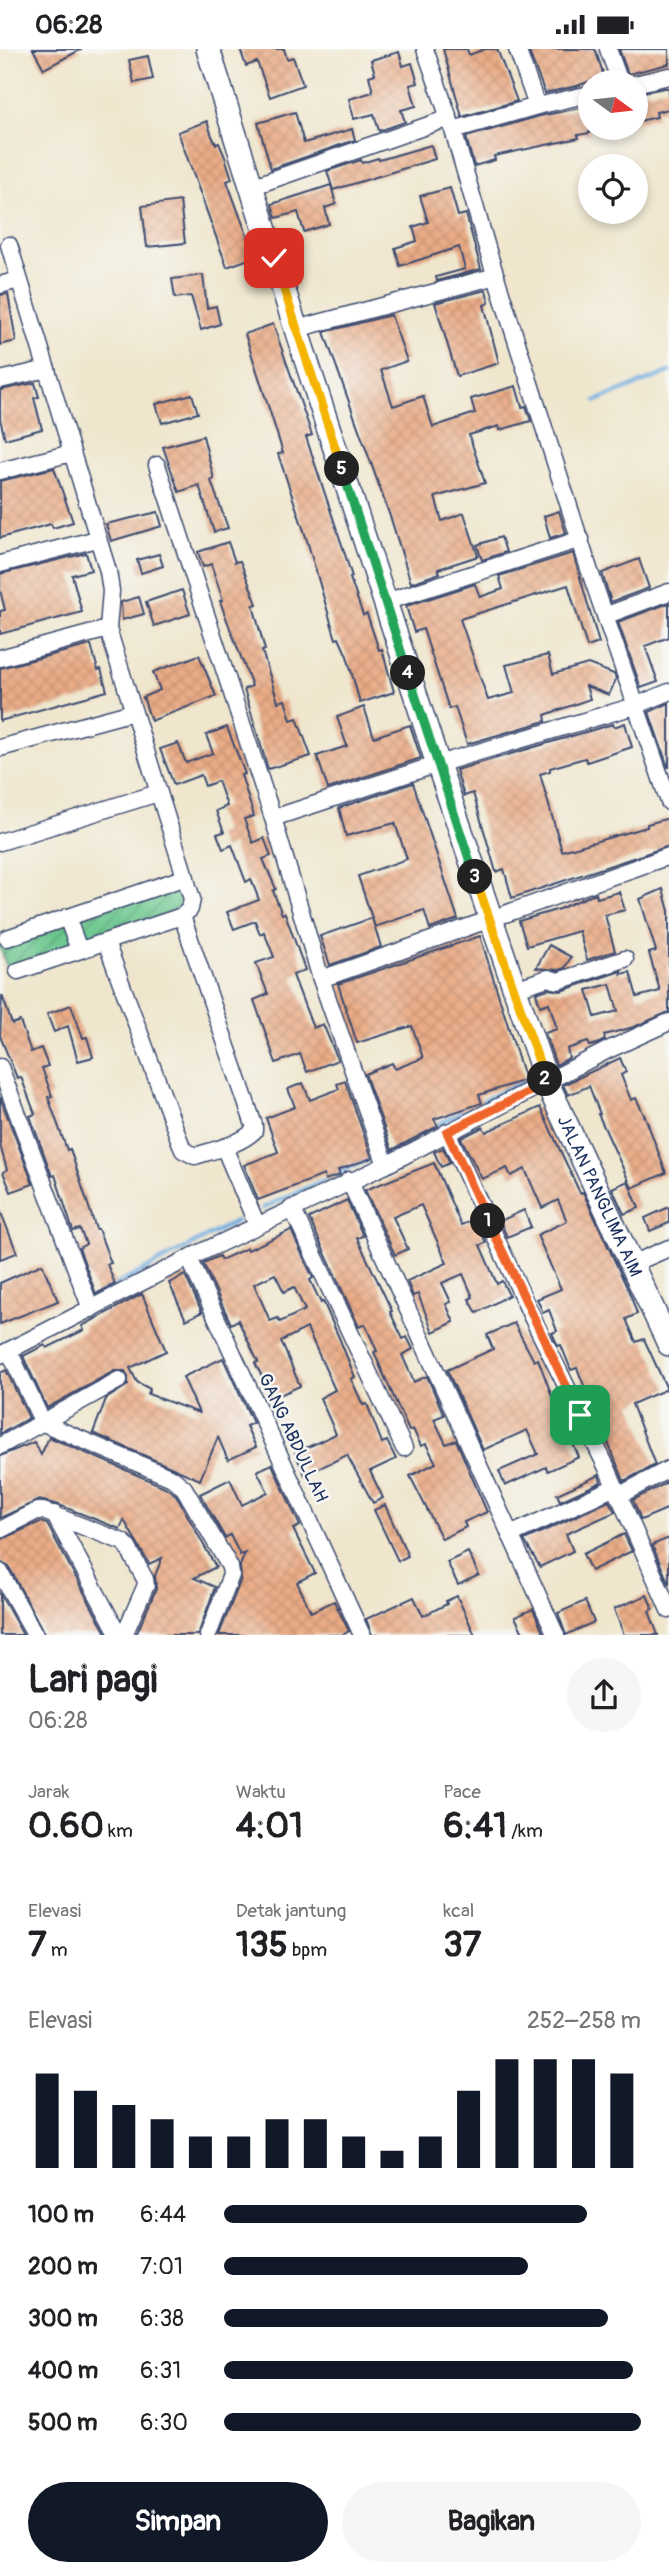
<!DOCTYPE html>
<html lang="id">
<head>
<meta charset="utf-8">
<style>
  :root { --surface:#fff; --page:#f6f6f6; --text:#202124; --muted:#757577; --accent:#111827 }
  body { margin:0; font-family:Pangolin,sans-serif; background:var(--page); color:var(--text); height:100vh; display:flex; flex-direction:column; font-size:26px; white-space:nowrap }
  * { box-sizing:border-box; margin:0 }
  p { font-size:23px; color:var(--muted) }
  .icon { flex:none; width:38px; height:38px; fill:none; stroke:currentColor; stroke-width:2; stroke-linecap:round; stroke-linejoin:round }
  .map { position:relative; height:1586px; overflow:hidden }
  .panel { display:flex; flex-direction:column; background:var(--surface); flex:1 }
  .panel>* { flex:none }
  .needle { width:46px; rotate:105deg }
  .tools { position:absolute; left:578px; top:21px; display:grid; gap:14px }
  .tools a { display:grid; place-items:center; width:70px; height:70px; border-radius:50%; background:var(--surface); box-shadow:0 4px 10px #0003; font-size:35px }
  .pin { position:absolute; display:grid; place-items:center; width:60px; height:60px; color:#fff; margin:-30px; border-radius:14px; box-shadow:0 4px 10px #0006 }
  .km { position:absolute; width:35px; height:35px; margin:-18px; border-radius:50%; background:#222; color:#fff; font-size:19px; line-height:35px; text-align:center }
  .round { display:grid; place-items:center; flex:none; width:74px; height:74px; border-radius:37px; background:var(--page) }
  .summary { display:flex; align-items:center; justify-content:space-between; height:119px; padding:0 28px }
  h1 { font-size:38px; font-weight:700; line-height:52px }
  .stats { display:grid; grid-template-columns:repeat(3,1fr); gap:10px; height:119px; padding:7px 28px }
  .stats div { display:grid; align-content:center }
  .stats b { font-size:35px; font-weight:700 }
  .stats small { font-size:19px; font-weight:400 }
  .stats p { font-size:19px }
  .chart { height:196px; padding:14px 28px }
  .chart p { display:flex; justify-content:space-between }
  .chart svg { width:100%; height:126px; margin-top:7px; stroke:var(--accent); stroke-width:6 }
  .primary-button { display:flex; gap:14px; margin-top:auto; padding:14px 28px }
  .primary-button a { flex:1; height:80px; border-radius:42px; background:var(--accent); color:#fff; font-size:28px; font-weight:700; line-height:80px; text-align:center }
  .primary-button a+a { background:var(--page); color:var(--text) }
  ul { padding:0 28px; list-style:none; font-size:23px }
  li { display:grid; grid-template-columns:112px 84px 1fr; align-items:center; height:52px }
  li i { height:18px; border-radius:9px; background:var(--accent) }
  .status { display:flex; justify-content:space-between; align-items:center; height:49px; padding:0 35px; background:var(--surface); direction:ltr }
  .status svg { height:19px; fill:currentColor }
  .map>svg:first-child { display:block }
  .garden { fill:url(#garden-furrows); stroke:#447c76; stroke-width:2 }
  .lines { fill:none; stroke-linecap:round; stroke-linejoin:round }
  .stream { stroke:#6fafe2; stroke-width:4.5 }
  .building { fill:url(#building-cross-hatch); fill-rule:evenodd }
  .street-casing { stroke:#3b4a6f; stroke-width:19 }
  .secondary-casing { stroke:#3b4a6f; stroke-width:26 }
  .street { stroke:#fff; stroke-width:16 }
  .secondary { stroke:#fff; stroke-width:23 }
  .split-1-casing { stroke:#fff; stroke-width:14 }
  .split-2-casing { stroke:#fff; stroke-width:14 }
  .split-3-casing { stroke:#fff; stroke-width:14 }
  .split-4-casing { stroke:#fff; stroke-width:14 }
  .split-5-casing { stroke:#fff; stroke-width:14 }
  .split-6-casing { stroke:#fff; stroke-width:14 }
  .split-1 { stroke:#f0652b; stroke-width:9 }
  .split-2 { stroke:#f0652b; stroke-width:9 }
  .split-3 { stroke:#f5b400; stroke-width:9 }
  .split-4 { stroke:#22a559; stroke-width:9 }
  .split-5 { stroke:#22a559; stroke-width:9 }
  .split-6 { stroke:#f5b400; stroke-width:9 }
  .labels { text-anchor:middle; dominant-baseline:central; stroke-width:5; stroke-linejoin:round; paint-order:stroke }
  .street-label { font-size:18px; fill:#1b2f5e; stroke:#f6f6f2 }
</style>
</head>
<body>
<div class="status"><b>06:28</b><svg viewBox="0 0 49 12"><path d="M0 12V9h3v3zM5 12V6h3v6zM10 12V3h3v9zM15 12V0h3v12zM26 1h20v11H26zM47 4h2v5h-2z"/></svg></div>
<div class="map">
<svg width="669" height="1586" viewBox="0 0 669 1586">
  <defs>
    <pattern id="garden-furrows" width="10" height="10" patternUnits="userSpaceOnUse" patternTransform="scale(1.75)"><rect width="10" height="10" fill="#6dc88f"/><path d="M-1 1l2-2M0 10L10 0M9 11l2-2" fill="none" stroke="#59a378"/></pattern>
    <pattern id="building-cross-hatch" width="8" height="8" patternUnits="userSpaceOnUse" patternTransform="scale(1.75)"><rect width="8" height="8" fill="#eaac86"/><path d="M0 0l8 8M0 8l8-8" fill="none" stroke="#c89476"/></pattern>
  </defs>
  <rect width="100%" height="100%" fill="#f6f6f2"/>
  <filter id="ink" filterUnits="userSpaceOnUse"><feTurbulence type="fractalNoise" baseFrequency=".0143" numOctaves="2"/><feDisplacementMap in="SourceGraphic" scale="14" xChannelSelector="R" yChannelSelector="G"/><feConvolveMatrix kernelMatrix="1 2 1 2 8 2 1 2 1" color-interpolation-filters="sRGB"/></filter>
  <filter id="wash" filterUnits="userSpaceOnUse"><feTurbulence type="fractalNoise" baseFrequency=".00686" numOctaves="4" result="noise"/><feDisplacementMap in="SourceGraphic" scale="28" xChannelSelector="R" yChannelSelector="G"/><feGaussianBlur stdDeviation="1.57" result="paint"/><feColorMatrix in="noise" values="0 0 0 0 0 0 0 0 0 0 0 0 0 0 0 0 0 1.4 0 .05"/><feComposite in="paint" operator="in"/></filter>
  <g filter="url(#wash)">
    <rect width="100%" height="100%" fill="#efe6cd"/>
    <path class="garden" d="M177 834 186 858 8 922 0 897Z"/>
    <g class="lines">
      <g class="stream">
        <path d="M596 352 669 323"/>
        <path d="M555 1017 586 1004"/>
        <path d="M433 1078 536 1025"/>
        <path d="M263 1159 371 1109"/>
        <path d="M98 1246 236 1172"/>
        <path d="M0 1296 81 1255"/>
      </g>
    </g>
    <g id="blocks">
      <g class="building">
        <path d="M33 0H82L44 20Z"/>
        <path d="M240 0H284L287 10 293 8 303 36 270 48 257 13 246 17Z"/>
        <path d="M443 0H467L469 6 485 0H497L517 52 462 68Z"/>
        <path d="M538 0H595L604 27 577 37 545 44 529 3Z"/>
        <path d="M619 0H669V15L628 25Z"/>
        <path d="M399 3 403 17 412 14 418 34 410 36 416 57 401 61 405 73 379 82 374 65 354 70 349 50 373 43 369 27 375 25 371 11Z"/>
        <path d="M148 7 153 30 134 34 129 11Z"/>
        <path d="M664 39H669V60L656 63 657 68 635 73V45Z"/>
        <path d="M590 57V84L578 86 579 89 494 107 495 111 474 117 466 88 540 67Z"/>
        <path d="M295 63 304 94 352 80 355 91 271 120 258 74Z"/>
        <path d="M207 72 212 87 216 95 219 94 225 108 232 130 227 132 255 208 227 218 178 83Z"/>
        <path d="M431 96 435 110 333 141 327 122 361 111 362 114 378 109 379 111Z"/>
        <path d="M331 136 336 155 325 159 329 175 304 183 298 163 276 169 272 155Z"/>
        <path d="M450 139 458 167 466 165 481 220 437 232 436 228 465 220 459 198 400 217 395 199 417 192 413 178 428 173 420 147Z"/>
        <path d="M180 152 185 194 147 198 142 157Z"/>
        <path d="M203 226 207 259 216 257 220 275 201 281 191 247 175 249 172 230Z"/>
        <path d="M486 241 489 254 484 256 499 314 457 327 435 254Z"/>
        <path d="M8 245 16 292 0 296V246Z"/>
        <path d="M391 266 407 312 381 321 393 357 423 347 433 378 475 364 471 350 516 337 522 358 526 357 531 372 500 381 499 377 469 386 485 434 435 448 442 472 464 464 478 507 438 520 440 524 411 534 391 470 324 283Z"/>
        <path d="M273 275 312 386 306 388 343 499 352 528 350 529 363 566 367 565 379 601 382 600 394 643 360 654 347 607 339 589 336 590 332 577 306 488 278 405 283 404 273 372 245 285Z"/>
        <path d="M35 334 39 348 34 349 42 380 5 390 0 370V341Z"/>
        <path d="M192 345 198 364 162 374 156 355Z"/>
        <path d="M203 387 214 430 211 432 228 479 214 483 199 436 179 443 163 398Z"/>
        <path d="M54 419 73 473 53 479 51 475 0 489V432Z"/>
        <path d="M559 462 566 484 550 489 544 467Z"/>
        <path d="M158 463 162 477 111 492 106 475Z"/>
        <path d="M501 488 506 503 482 511 477 496Z"/>
        <path d="M228 493 235 513 240 512 257 555 253 556 265 601 262 602 278 653 285 651 291 671 297 669 311 707 268 720 244 640 252 637 225 566 220 552 223 551 211 515 203 518 198 503Z"/>
        <path d="M86 504 91 521 72 526 82 563 0 585V562L5 561 0 541V525Z"/>
        <path d="M573 504 599 594 587 598 568 536 460 570 488 651 514 644 506 616 548 606 553 625 588 615 614 625 616 630 609 646 586 637 590 650 545 666 546 672 467 695 455 658 449 660 423 580 414 583 406 557 475 535 480 548 503 540 499 527Z"/>
        <path d="M159 505 163 517 141 524 137 511Z"/>
        <path d="M639 510 649 539 611 553 602 524Z"/>
        <path d="M182 541 190 565 154 577 146 553Z"/>
        <path d="M139 548 144 565 122 571 121 553Z"/>
        <path d="M669 554V588L645 597 658 633 641 639 618 573Z"/>
        <path d="M91 596 98 621 101 620 107 642 0 672V619Z"/>
        <path d="M199 606 216 647 151 672 143 648 160 641 153 623Z"/>
        <path d="M669 654V718H668L649 663Z"/>
        <path d="M364 658 374 688 410 676 421 709 328 740 317 707 347 697 337 668Z"/>
        <path d="M625 674 632 698 587 713 585 709 550 719V722L540 725 562 802 647 778V775L669 769V797L512 849 504 820 496 823 473 744 464 747 456 721 613 675 614 678Z"/>
        <path d="M227 678 245 725 241 726 254 767 244 770 253 794 264 789 271 807 263 810 276 840 273 842 282 865 285 864 305 921 293 926 313 979 323 975 338 1011 307 1023 300 1005 276 1014 254 951 268 945 256 914 274 908 264 883 260 885 255 872 234 880 227 863 259 851 251 830 246 833 232 796 223 800 217 785 224 783 216 762 227 757 218 732 205 737 201 726 174 736 160 700 178 694 186 714 213 704 206 686Z"/>
        <path d="M413 734 458 870 430 880 424 861 375 878 358 827 407 810 395 774 346 787 339 759Z"/>
        <path d="M663 840 669 862V963L634 978 604 986 605 991 597 995 590 997 588 993 567 1000 569 1009 556 1016 545 984 557 980 549 954 540 957 536 944 548 940 561 942 621 922V925L630 923 637 948 660 942 649 904 656 902 640 850ZM610 935 618 962 595 968 587 941Z"/>
        <path d="M619 843 625 861 605 866 615 902 587 911 579 882 527 897 519 872 559 860 596 844 597 849Z"/>
        <path d="M372 869 381 898 330 916 320 887Z"/>
        <path d="M480 887 525 1031 479 1046 482 1054 434 1070 438 1077 392 1101 365 1025 392 1014 395 1020 423 1009 412 977 357 994 338 935Z"/>
        <path d="M549 896 571 908 565 919 558 921 536 919Z"/>
        <path d="M2 946 12 975 20 972 31 1003 41 999 48 1017 42 1019 52 1047 48 1048 67 1101 70 1100 96 1180H98L111 1214 107 1215 115 1235 96 1245 79 1199 86 1195 80 1180 73 1182 55 1126 52 1127 30 1067 35 1065 21 1028 17 1029 0 987Z"/>
        <path d="M71 956 83 989 87 988 93 1008 78 1012 68 977 54 983 47 965Z"/>
        <path d="M620 1009 626 1023 621 1026 631 1051 636 1049 646 1070 666 1124 632 1139 598 1065H600L589 1037 568 1046 563 1036Z"/>
        <path d="M345 1032 372 1109 338 1121 340 1126 325 1131 324 1126 258 1151 244 1116 278 1103 266 1069 295 1058 288 1040 303 1034 310 1051 339 1040 337 1035Z"/>
        <path d="M0 1048 33 1135 11 1143 3 1123 7 1121 0 1096Z"/>
        <path d="M540 1058 580 1144 583 1143 630 1245 637 1265 626 1270 636 1293 644 1290 667 1340 632 1355 655 1416 624 1432 599 1372 596 1374 580 1341 585 1339 577 1319 571 1321 561 1296 558 1297 552 1284 557 1282 549 1261 543 1264 537 1250 561 1240 537 1186 567 1172 558 1151 542 1159 525 1120 511 1127 507 1119 482 1130 461 1089 483 1078 486 1083Z"/>
        <path d="M443 1099 450 1114 441 1118 434 1103Z"/>
        <path d="M434 1114 461 1176 476 1170 486 1194 480 1196 497 1235 502 1232 509 1246 477 1264 469 1250 473 1248 463 1225 442 1234 451 1253 446 1255 454 1273 433 1283 418 1245 413 1247 407 1232 447 1214 421 1156 393 1168 408 1200 395 1206 365 1141Z"/>
        <path d="M628 1132 639 1159 624 1165 612 1139Z"/>
        <path d="M347 1151 363 1187 357 1189 392 1262 390 1263 403 1290 407 1288 413 1300 402 1306 414 1333 427 1327 444 1366 434 1370 446 1395 456 1391 487 1463 464 1473 466 1478 442 1490 410 1427 436 1414 426 1395 421 1397 413 1380 409 1382 383 1324 374 1303 377 1302 365 1275 359 1278 309 1169Z"/>
        <path d="M669 1158V1174L650 1182 645 1169Z"/>
        <path d="M0 1161 17 1204 0 1210Z"/>
        <path d="M524 1161 531 1178 507 1188 500 1172Z"/>
        <path d="M291 1181 313 1229 310 1231 321 1254 323 1252 340 1291 355 1328 351 1330 363 1356 367 1355 382 1394 387 1392 396 1410 370 1422 383 1449 373 1454 347 1406 305 1426 295 1404 336 1385 320 1349 335 1341 307 1279 281 1292 300 1337 273 1349 255 1314 258 1313 238 1271 231 1275 203 1214 219 1207 221 1211 247 1199 248 1201ZM275 1225 284 1243 294 1238 305 1261 280 1273 278 1269 270 1272 254 1235Z"/>
        <path d="M42 1215 58 1252 0 1275V1234Z"/>
        <path d="M185 1226 202 1263 186 1271 169 1234Z"/>
        <path d="M142 1245 166 1302 130 1319 137 1333 150 1340 148 1345 199 1364 183 1328 223 1309 253 1374 246 1377 256 1398 228 1411 218 1388 200 1431 93 1384 106 1350 128 1336V1327L125 1322H114L47 1359 23 1307 45 1296 47 1299 84 1281 82 1277Z"/>
        <path d="M514 1274 534 1312 538 1310 561 1371 569 1367 577 1382 570 1388 579 1408 548 1422 546 1418 505 1437 499 1422 538 1405 527 1381 483 1401 447 1321 493 1300 487 1286Z"/>
        <path d="M6 1321 29 1369 0 1385V1324Z"/>
        <path d="M49 1388 165 1438 176 1446 216 1518 194 1529 215 1538 198 1586H136L156 1540 155 1527 162 1509 149 1515 124 1471 120 1480 59 1456 39 1451 0 1469V1407L34 1393 41 1406Z"/>
        <path d="M272 1415 300 1477 293 1480 315 1524 297 1533 311 1563 334 1552 349 1582 342 1586H219L241 1530 240 1517 245 1504 240 1506 230 1486 225 1489 200 1445 230 1430 242 1456 268 1443 257 1422Z"/>
        <path d="M599 1426 601 1433 560 1452 557 1445Z"/>
        <path d="M668 1433 669 1459 641 1471 633 1451Z"/>
        <path d="M609 1452 615 1463 566 1485 573 1502 540 1518 524 1491Z"/>
        <path d="M385 1456 408 1507 398 1512 374 1461Z"/>
        <path d="M40 1473 47 1475 107 1586H45L9 1518 0 1513V1491Z"/>
        <path d="M624 1485 632 1502 591 1522 583 1505Z"/>
        <path d="M669 1489V1535L652 1496Z"/>
        <path d="M468 1503 479 1526 458 1536 447 1513Z"/>
        <path d="M0 1545 23 1586H0Z"/>
        <path d="M647 1546 653 1560 649 1562 658 1586H624L614 1560Z"/>
        <path d="M457 1547 475 1586H372L366 1570 414 1548 423 1567 447 1555 446 1552Z"/>
        <path d="M585 1552 594 1573 566 1586 558 1564Z"/>
        <path d="M533 1560 544 1586H524L515 1568Z"/>
      </g>
    </g>
  </g>
  <g filter="url(#ink)">
    <use href="#blocks" fill-opacity="0" stroke="#3b4a6f" stroke-width="2"/>
    <g class="lines">
      <defs>
        <g id="street">
          <path d="M425 0 453 81 490 209 589 520 669 753"/>
          <path d="M517 0 537 57"/>
          <path d="M608 0 620 33"/>
          <path d="M635 35 669 27"/>
          <path d="M453 81 537 57 590 45"/>
          <path d="M251 138 449 69"/>
          <path d="M9 196 108 522 111 542 108 580 192 850 190 860 182 867 18 922"/>
          <path d="M0 236 19 231"/>
          <path d="M296 280 496 227"/>
          <path d="M0 331 47 320"/>
          <path d="M157 416 273 769"/>
          <path d="M0 422 72 404"/>
          <path d="M0 515 97 490"/>
          <path d="M385 553 581 490"/>
          <path d="M607 566 669 543"/>
          <path d="M0 609 108 580"/>
          <path d="M0 699 133 663"/>
          <path d="M0 793 158 744"/>
          <path d="M67 868 79 901"/>
          <path d="M7 889 186 828"/>
          <path d="M106 893 183 1101 195 1107C214 1101 239 1096 254 1082V1076L182 867"/>
          <path d="M321 930 669 807"/>
          <path d="M514 940 548 929 558 932 625 910"/>
          <path d="M0 1018 91 1260"/>
          <path d="M447 1083 532 1268 607 1419 669 1561"/>
          <path d="M224 1098 257 1176"/>
          <path d="M386 1116 321 930 273 769 438 715 635 657 669 643"/>
          <path d="M349 1131 556 1586"/>
          <path d="M292 1159 404 1399"/>
          <path d="M189 1209 362 1586"/>
          <path d="M632 1215 669 1199"/>
          <path d="M9 1302 43 1374 172 1429 184 1439 230 1518 231 1526 208 1586"/>
          <path d="M0 1306 189 1209 386 1116 608 1001 669 973"/>
          <path d="M0 1397 119 1331"/>
          <path d="M618 1447 669 1420"/>
          <path d="M54 1465 119 1586"/>
          <path d="M0 1481 37 1462H43L123 1493 127 1497 145 1530 146 1536 124 1586"/>
          <path d="M510 1486 615 1438"/>
          <path d="M0 1523 35 1586"/>
        </g>
        <g id="secondary">
          <path id="s1" d="M208 0 296 280 438 715 547 1034 669 1295"/>
        </g>
      </defs>
      <use href="#street" class="street-casing"/>
      <use href="#secondary" class="secondary-casing"/>
      <use href="#street" class="street"/>
      <use href="#secondary" class="secondary"/>
    </g>
  </g>
  <g class="lines" filter="url(#ink)">
    <defs>
      <path id="split-1" d="M488 1172 580 1366"/>
      <path id="split-2" d="M488 1172 447 1083 547 1034 545 1030"/>
      <path id="split-3" d="M475 828 545 1030"/>
      <path id="split-4" d="M408 624 475 828"/>
      <path id="split-5" d="M342 420 408 624"/>
      <path id="split-6" d="M274 209 342 420"/>
    </defs>
    <use href="#split-1" class="split-1-casing"/>
    <use href="#split-2" class="split-2-casing"/>
    <use href="#split-3" class="split-3-casing"/>
    <use href="#split-4" class="split-4-casing"/>
    <use href="#split-5" class="split-5-casing"/>
    <use href="#split-6" class="split-6-casing"/>
    <use href="#split-1" class="split-1"/>
    <use href="#split-2" class="split-2"/>
    <use href="#split-3" class="split-3"/>
    <use href="#split-4" class="split-4"/>
    <use href="#split-5" class="split-5"/>
    <use href="#split-6" class="split-6"/>
  </g>
  <g class="labels">
    <g class="street-label">
      <text stroke="none"><textPath href="#s1" startOffset="1213">JALAN PANGLIMA AIM</textPath></text>
      <text transform="translate(293 1389) rotate(65)">GANG ABDULLAH</text>
    </g>
  </g>
</svg>
<div class="tools">
<a><svg class="needle" viewBox="-14 -14 28 28"><path d="M0-13l5 13h-10z" fill="#e53935"/><path d="M0 13l5-13h-10z" fill="#757577"/></svg></a>
<a><svg class="icon" aria-label="locate" viewBox="0 0 24 24"><circle cx="12" cy="12" r="6"/><path d="M12 2v4M12 18v4M2 12h4M18 12h4"/></svg></a>
</div>
<div class="pin" style="left:580px;top:1366px;background:#1e9e55"><svg class="icon" aria-label="arrive" viewBox="0 0 24 24"><path d="M6 21V4h12l-3 4 3 4H6"/></svg></div>
<div class="pin" style="left:274px;top:209px;background:#d93025"><svg class="icon" aria-label="check" viewBox="0 0 24 24"><path d="M5 12l5 5 9-10"/></svg></div>
<b class="km" style="left:488px;top:1172px">1</b>
<b class="km" style="left:545px;top:1030px">2</b>
<b class="km" style="left:475px;top:828px">3</b>
<b class="km" style="left:408px;top:624px">4</b>
<b class="km" style="left:342px;top:420px">5</b>
</div>
<section class="panel">
<div class="summary"><div><h1>Lari pagi</h1><p>06:28</p></div><a class="round"><svg class="icon" aria-label="share" viewBox="0 0 24 24"><path d="M12 15V3M7 8l5-5 5 5M5 13v7h14v-7"/></svg></a></div>
<div class="stats">
<div><p>Jarak</p><b>0.60<small> km</small></b></div>
<div><p>Waktu</p><b>4:01</b></div>
<div><p>Pace</p><b>6:41<small> /km</small></b></div>
</div>
<div class="stats">
<div><p>Elevasi</p><b>7<small> m</small></b></div>
<div><p>Detak jantung</p><b>135<small> bpm</small></b></div>
<div><p>kcal</p><b>37</b></div>
</div>
<div class="chart"><p><span>Elevasi</span>252–258 m</p>
<svg viewBox="0 0 160 44" preserveAspectRatio="none"><path d="M5 44V11M15 44V17M25 44V22M35 44V27M45 44V33M55 44V33M65 44V27M75 44V27M85 44V33M95 44V38M105 44V33M115 44V17M125 44V6M135 44V6M145 44V6M155 44V11"/></svg>
</div>
<ul>
<li><b>100 m</b>6:44<i style="width:87%"></i></li>
<li><b>200 m</b>7:01<i style="width:73%"></i></li>
<li><b>300 m</b>6:38<i style="width:92%"></i></li>
<li><b>400 m</b>6:31<i style="width:98%"></i></li>
<li><b>500 m</b>6:30<i style="width:100%"></i></li>
</ul>
<div class="primary-button"><a>Simpan</a><a>Bagikan</a></div>
</section>
</body>
</html>
